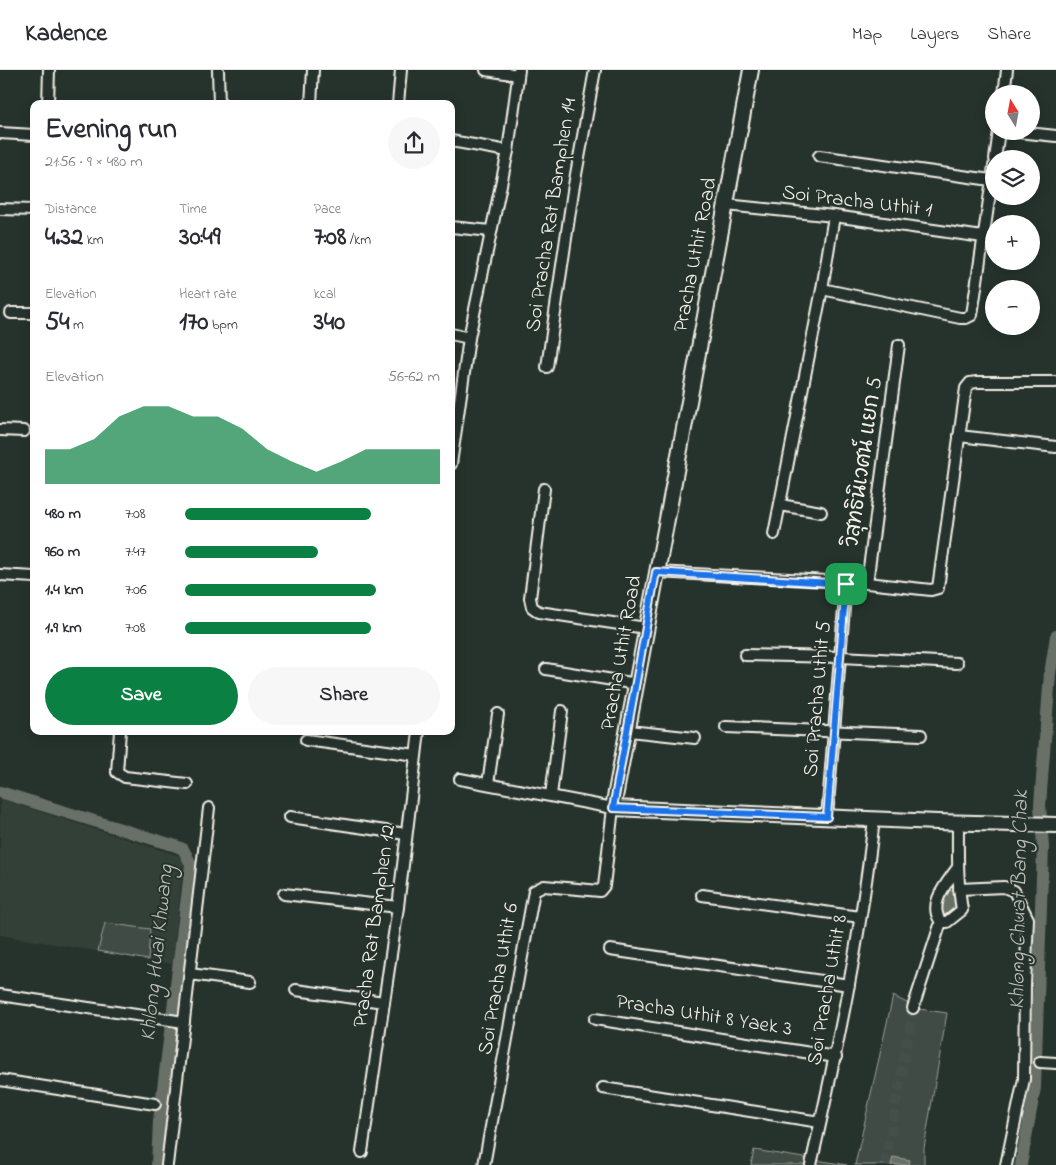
<!DOCTYPE html>
<html lang="en">
<head>
<meta charset="utf-8">
<style>
  :root { --surface:#fff; --page:#f7f7f7; --text:#2b2b33; --muted:#7c7c81; --line:#e1e1e2; --accent:#0b8043 }
  body { margin:0; font-family:"Indie Flower","Playpen Sans Thai",sans-serif; background:var(--page); color:var(--text); height:100vh; display:flex; flex-direction:column; font-size:19px; white-space:nowrap }
  * { box-sizing:border-box; margin:0 }
  p { font-size:16px; color:var(--muted) }
  .icon { flex:none; width:28px; height:28px; fill:none; stroke:currentColor; stroke-width:2; stroke-linecap:round; stroke-linejoin:round }
  .map { position:relative; flex:1; overflow:hidden }
  .drawer { position:absolute; left:30px; top:30px; width:425px; height:635px; display:flex; flex-direction:column; background:var(--surface); border-radius:10px; box-shadow:0 2px 12px #0003 }
  .drawer>* { flex:none }
  .needle { width:32px; rotate:349deg }
  .fabs { position:absolute; left:985px; top:15px; display:grid; gap:10px }
  .fabs a { display:grid; place-items:center; width:55px; height:55px; border-radius:50%; background:var(--surface); box-shadow:0 2px 12px #0003; font-size:25px }
  .pin { position:absolute; display:grid; place-items:center; width:42px; height:42px; color:#fff; margin:-21px; border-radius:10px; box-shadow:0 2px 8px #0006 }
  .round { display:grid; place-items:center; flex:none; width:52px; height:52px; border-radius:26px; background:var(--page) }
  .headline { display:flex; align-items:center; justify-content:space-between; height:85px; padding:0 15px }
  h1 { font-size:28px; font-weight:700; line-height:38px }
  .metrics { display:grid; grid-template-columns:repeat(3,1fr); gap:8px; height:85px; padding:5px 15px }
  .metrics div { display:grid; align-content:center }
  .metrics b { font-size:25px; font-weight:700 }
  .metrics small { font-size:14px; font-weight:400 }
  .metrics p { font-size:14px }
  .chart { height:140px; padding:10px 15px }
  .chart p { display:flex; justify-content:space-between }
  .chart svg { width:100%; height:90px; margin-top:5px; fill:var(--accent); opacity:.7 }
  .action { display:flex; gap:10px; margin-top:auto; padding:10px 15px }
  .action a { flex:1; height:58px; border-radius:30px; background:var(--accent); color:#fff; font-size:20px; font-weight:700; line-height:58px; text-align:center }
  .action a+a { background:var(--page); color:var(--text) }
  ul { padding:0 15px; list-style:none; font-size:16px }
  li { display:grid; grid-template-columns:80px 60px 1fr; align-items:center; height:38px }
  li i { height:12px; border-radius:6px; background:var(--accent) }
  header { display:flex; align-items:center; gap:30px; box-sizing:border-box; height:70px; padding:0 25px; background:var(--surface); border-bottom:1px solid var(--line) }
  header strong { font-size:24px }
  nav { display:flex; gap:28px; margin-inline-start:auto; font-size:18px }
  .map>svg:first-child { display:block }
  .built { fill:#333f39 }
  .green { fill:#414b45; stroke:#9a9e96 }
  .water { fill:#676f68; stroke:#9fa39b }
  .lines { fill:none; stroke-linecap:round; stroke-linejoin:round }
  .canal { stroke:#676f68; stroke-width:12 }
  .minor-tunnel { stroke:#455049; stroke-width:10; stroke-dasharray:10 5; stroke-linecap:butt }
  .minor-casing { stroke:#f4f1e8; stroke-width:14 }
  .secondary-casing { stroke:#f4f1e8; stroke-width:18 }
  .minor { stroke:#26332d; stroke-width:10 }
  .secondary { stroke:#26332d; stroke-width:14 }
  .route-casing { stroke:#fff; stroke-width:10 }
  .route { stroke:#1a73e8; stroke-width:6 }
  .labels { text-anchor:middle; dominant-baseline:central; stroke-width:4; stroke-linejoin:round; paint-order:stroke }
  .street-label { font-size:21px; fill:#f4f1e8; stroke:#26332d }
  .water-label { font-size:22px; font-style:italic; fill:#bcbdb5; stroke:#26332d }
</style>
</head>
<body>
<header>
<strong>Kadence</strong>
<nav><a>Map</a><a>Layers</a><a>Share</a></nav>
</header>
<div class="map">
<svg width="1056" height="1095" viewBox="0 0 1056 1095">
  <rect width="100%" height="100%" fill="#26332d"/>
  <filter id="ink" filterUnits="userSpaceOnUse"><feTurbulence type="fractalNoise" baseFrequency=".02" numOctaves="2"/><feDisplacementMap in="SourceGraphic" scale="10" xChannelSelector="R" yChannelSelector="G"/><feConvolveMatrix kernelMatrix="1 2 1 2 8 2 1 2 1" color-interpolation-filters="sRGB"/></filter>
  <g filter="url(#ink)">
    <path class="built" d="M0 729 180 786 184 789 172 894 0 865Z"/>
    <g class="green">
      <path d="M105 853 150 859 148 890 98 881Z"/>
      <path d="M893 926 919 939 947 943 924 1078V1095H855Z"/>
      <path d="M754 1080 847 1095H751Z"/>
    </g>
    <g class="water">
      <path d="M948 820 953 821 955 838 945 847 940 843Z"/>
      <path d="M893 1087 910 1090 909 1095H891Z"/>
    </g>
    <g class="lines">
      <g class="canal">
        <path d="M0 722 176 776 183 779 191 794 159 1051 157 1095"/>
        <path d="M1021 1095 1035 1018 1043 777 1040 735 1050 604 1056 566"/>
      </g>
      <path class="minor-tunnel" d="M885 1095 913 938"/>
      <defs>
        <g id="minor">
          <path d="M218 0 219 34"/>
          <path d="M486 0 518 5"/>
          <path d="M1004 24 1007 0"/>
          <path d="M48 34 49 0"/>
          <path d="M311 34 313 0"/>
          <path d="M398 34 401 0"/>
          <path d="M1009 61 1056 66"/>
          <path d="M0 63 34 65"/>
          <path d="M451 71 508 81"/>
          <path d="M819 86 991 110"/>
          <path d="M995 89 999 61"/>
          <path d="M726 135 834 146 983 167"/>
          <path d="M0 139 34 140"/>
          <path d="M451 157 491 161"/>
          <path d="M822 219 960 248H966L972 245 994 96"/>
          <path d="M11 243H34"/>
          <path d="M451 264 469 268"/>
          <path d="M547 297 573 121 595 0"/>
          <path d="M0 360 24 361"/>
          <path d="M959 366 1056 377"/>
          <path d="M451 394 469 268 508 81 519 0"/>
          <path d="M544 419 530 528 532 537 539 542 646 558"/>
          <path d="M780 435 821 442"/>
          <path d="M774 464 822 219 834 146"/>
          <path d="M656 502 867 513 931 520 938 518 966 318 970 313 977 312H1056"/>
          <path d="M0 505 34 507"/>
          <path d="M867 513 899 275"/>
          <path d="M745 585 841 587 957 593"/>
          <path d="M546 599 637 614"/>
          <path d="M726 657 921 665"/>
          <path d="M120 661 117 702 125 707 187 714"/>
          <path d="M629 661 695 668"/>
          <path d="M306 670 416 685"/>
          <path d="M460 709 613 738 604 816 600 821 544 816 534 821 484 1095"/>
          <path d="M488 714 498 644"/>
          <path d="M551 725 562 641"/>
          <path d="M290 747 406 764"/>
          <path d="M827 747 846 514"/>
          <path d="M958 752C958 781 957 810 962 840L947 852H941C927 834 947 813 958 797"/>
          <path d="M959 819 1004 817 1014 821 1028 849 1025 915 1024 1009 1006 1095"/>
          <path d="M284 824 398 837"/>
          <path d="M702 825 860 847"/>
          <path d="M610 880 849 915"/>
          <path d="M190 904 250 912"/>
          <path d="M296 920 384 932"/>
          <path d="M0 925 184 952"/>
          <path d="M913 938 941 852"/>
          <path d="M595 949 836 987"/>
          <path d="M1040 992 1056 993"/>
          <path d="M0 1010 155 1034"/>
          <path d="M603 1018 820 1052"/>
          <path d="M362 1082 398 837 419 661"/>
          <path d="M167 1095 209 738"/>
          <path d="M811 1095C837 980 861 866 874 749"/>
        </g>
        <path id="secondary" d="M751 0 613 738 937 752 1056 755"/>
      </defs>
      <use href="#minor" class="minor-casing"/>
      <use href="#secondary" class="secondary-casing"/>
      <use href="#minor" class="minor"/>
      <use href="#secondary" class="secondary"/>
    </g>
  </g>
  <g class="lines" filter="url(#ink)">
    <defs>
      <path id="route" d="M656 502 846 514 827 747 613 738Z"/>
    </defs>
    <use href="#route" class="route-casing"/>
    <use href="#route" class="route"/>
  </g>
  <g class="labels">
    <g class="street-label">
      <text transform="translate(857 132) rotate(7)">Soi Pracha Uthit 1</text>
      <text transform="translate(552 145) rotate(-81)">Soi Pracha Rat Bamphen 14</text>
      <text transform="translate(696 185) rotate(-79)">Pracha Uthit Road</text>
      <text transform="translate(864 392) rotate(-82)">วิสุทธินิเวศน์ แยก 5</text>
      <text transform="translate(622 583) rotate(-80)">Pracha Uthit Road</text>
      <text transform="translate(818 629) rotate(-85)">Soi Pracha Uthit 5</text>
      <text transform="translate(375 856) rotate(-82)">Pracha Rat Bamphen 12</text>
      <text transform="translate(499 909) rotate(-80)">Soi Pracha Uthit 6</text>
      <text transform="translate(828 920) rotate(-80)">Soi Pracha Uthit 8</text>
      <text transform="translate(704 946) rotate(9)">Pracha Uthit 8 Yaek 3</text>
    </g>
    <g class="water-label">
      <text transform="translate(1020 830) rotate(-89)">Khlong Chuat Bang Chak</text>
      <text transform="translate(158 883) rotate(-84)">Khlong Huai Khwang</text>
    </g>
  </g>
</svg>
<div class="fabs">
<a><svg class="needle" viewBox="-14 -14 28 28"><path d="M0-13l5 13h-10z" fill="#e53935"/><path d="M0 13l5-13h-10z" fill="#7c7c81"/></svg></a>
<a><svg class="icon" aria-label="layers" viewBox="0 0 24 24"><path d="M12 4l9 5-9 5-9-5zM3 14l9 5 9-5"/></svg></a>
<a>+</a>
<a>−</a>
</div>
<div class="pin" style="left:846px;top:514px;background:#1e9e55"><svg class="icon" aria-label="arrive" viewBox="0 0 24 24"><path d="M6 21V4h12l-3 4 3 4H6"/></svg></div>
<section class="drawer">
<div class="headline"><div><h1>Evening run</h1><p>21:56 · 9 × 480 m</p></div><a class="round"><svg class="icon" aria-label="share" viewBox="0 0 24 24"><path d="M12 15V3M7 8l5-5 5 5M5 13v7h14v-7"/></svg></a></div>
<div class="metrics">
<div><p>Distance</p><b>4.32<small> km</small></b></div>
<div><p>Time</p><b>30:49</b></div>
<div><p>Pace</p><b>7:08<small> /km</small></b></div>
</div>
<div class="metrics">
<div><p>Elevation</p><b>54<small> m</small></b></div>
<div><p>Heart rate</p><b>170<small> bpm</small></b></div>
<div><p>kcal</p><b>340</b></div>
</div>
<div class="chart"><p><span>Elevation</span>56–62 m</p>
<svg viewBox="0 0 160 44" preserveAspectRatio="none"><path d="M0 44V27L10 27L20 22L30 11L40 6L50 6L60 11L70 11L80 17L90 27L100 33L110 38L120 33L130 27L140 27L150 27L160 27V44z"/></svg>
</div>
<ul>
<li><b>480 m</b>7:08<i style="width:73%"></i></li>
<li><b>960 m</b>7:47<i style="width:52%"></i></li>
<li><b>1.4 km</b>7:06<i style="width:75%"></i></li>
<li><b>1.9 km</b>7:08<i style="width:73%"></i></li>
</ul>
<div class="action"><a>Save</a><a>Share</a></div>
</section>
</div>
</body>
</html>
